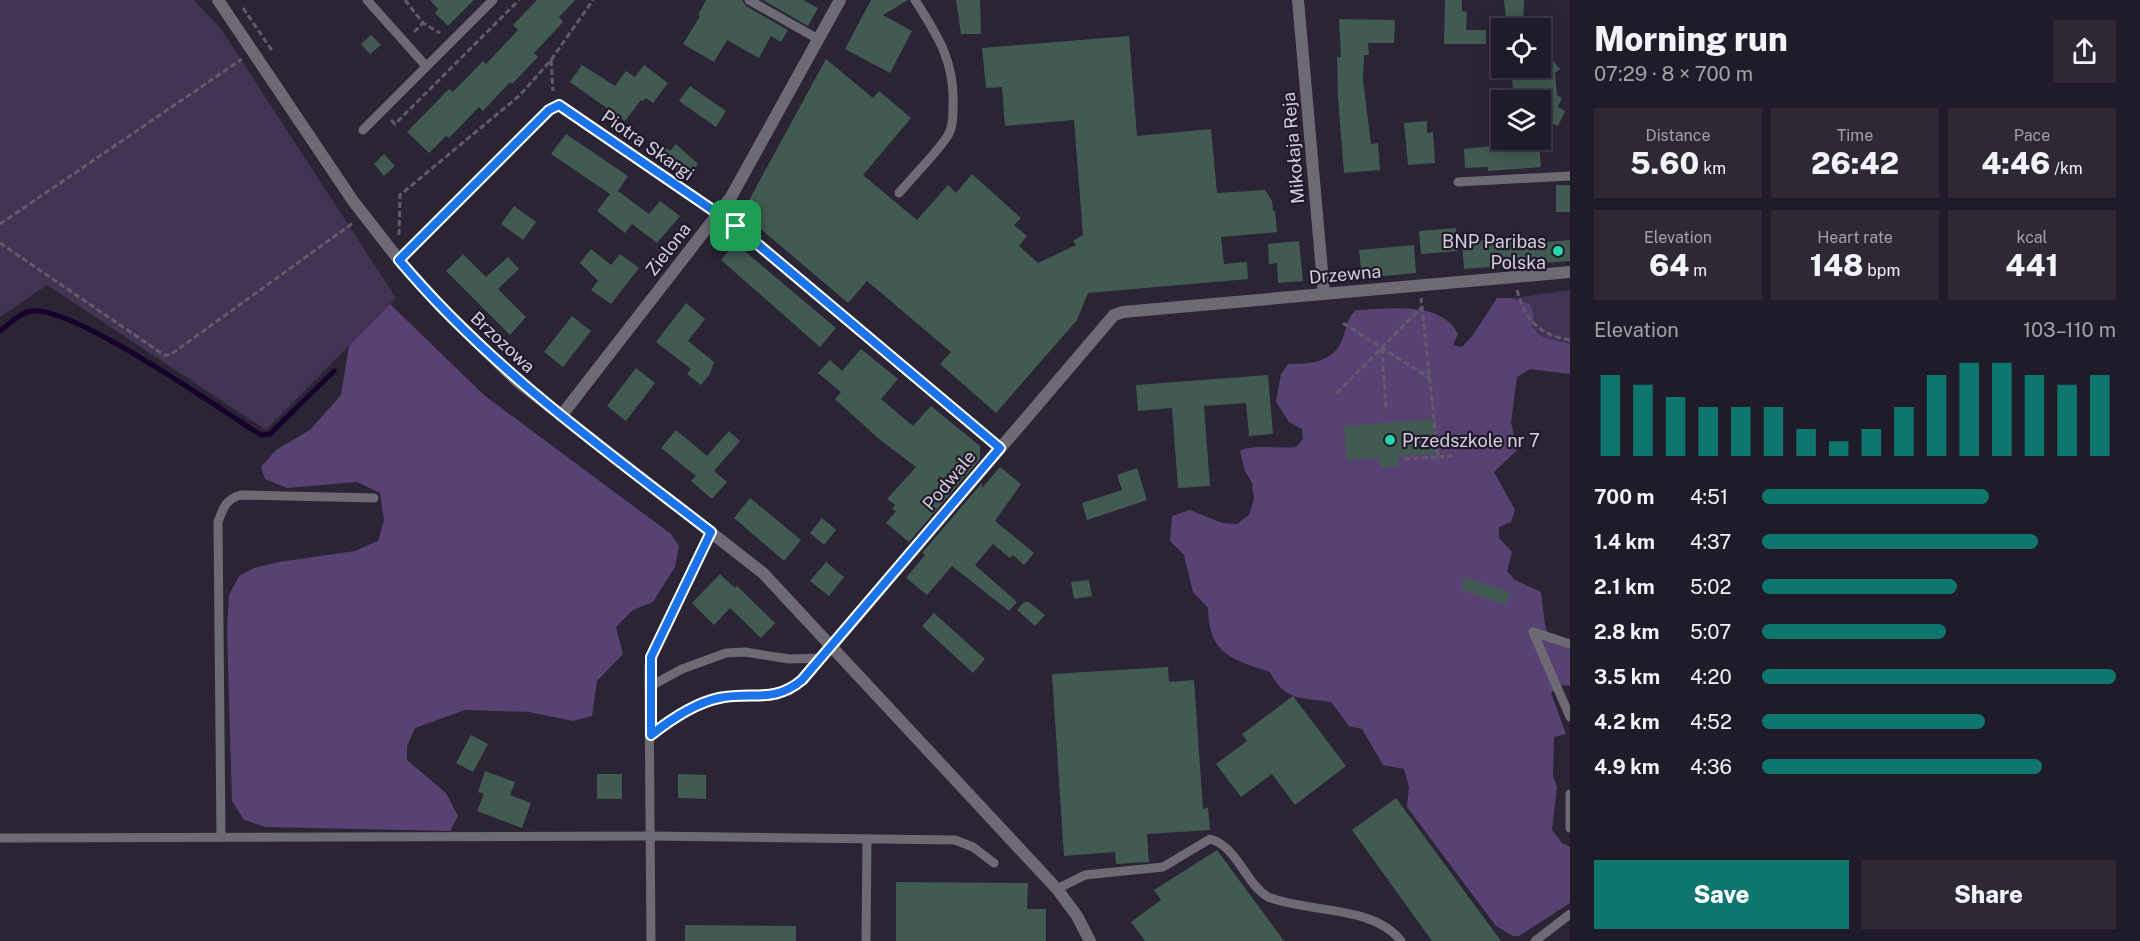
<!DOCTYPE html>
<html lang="en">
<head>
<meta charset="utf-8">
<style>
  :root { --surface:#201b28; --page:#2d2834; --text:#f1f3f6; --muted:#a2a1a8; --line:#3d3945; --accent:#0f766e }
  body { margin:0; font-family:"Public Sans",sans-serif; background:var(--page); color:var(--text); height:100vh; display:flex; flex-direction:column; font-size:22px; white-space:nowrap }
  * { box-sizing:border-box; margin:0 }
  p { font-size:20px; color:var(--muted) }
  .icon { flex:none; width:33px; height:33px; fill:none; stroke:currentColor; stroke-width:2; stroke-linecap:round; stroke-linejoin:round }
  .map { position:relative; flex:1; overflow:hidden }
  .side { display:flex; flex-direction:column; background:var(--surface); width:570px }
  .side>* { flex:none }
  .tools { position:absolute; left:1491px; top:18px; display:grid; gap:12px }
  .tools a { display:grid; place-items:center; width:60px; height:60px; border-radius:0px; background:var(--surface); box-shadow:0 3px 15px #0003,0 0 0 2px var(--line); font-size:30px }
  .pin { position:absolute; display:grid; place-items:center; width:51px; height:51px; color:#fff; margin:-26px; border-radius:12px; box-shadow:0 3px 9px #0006 }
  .round { display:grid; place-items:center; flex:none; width:63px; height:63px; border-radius:0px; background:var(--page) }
  .overview { display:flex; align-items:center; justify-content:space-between; height:102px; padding:0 24px }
  h1 { font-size:33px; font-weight:800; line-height:45px }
  .figures { display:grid; grid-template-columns:repeat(3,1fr); gap:9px; height:102px; padding:6px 24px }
  .figures div { display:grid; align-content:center; border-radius:0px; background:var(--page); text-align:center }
  .figures b { font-size:30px; font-weight:800 }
  .figures small { font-size:16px; font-weight:400 }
  .figures p { font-size:16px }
  .chart { height:168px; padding:12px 24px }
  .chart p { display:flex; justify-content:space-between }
  .chart svg { width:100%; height:108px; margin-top:6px; stroke:var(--accent); stroke-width:6 }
  .cta { display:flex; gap:12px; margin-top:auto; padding:12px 24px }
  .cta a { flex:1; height:69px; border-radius:0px; background:var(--accent); color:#fff; font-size:24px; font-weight:800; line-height:69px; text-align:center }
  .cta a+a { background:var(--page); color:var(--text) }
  ul { padding:0 24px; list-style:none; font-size:20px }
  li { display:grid; grid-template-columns:96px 72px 1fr; align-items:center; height:45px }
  li i { height:15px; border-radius:8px; background:var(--accent) }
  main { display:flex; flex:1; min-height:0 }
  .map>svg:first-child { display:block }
  .green { fill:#413453 }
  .forest { fill:#584273 }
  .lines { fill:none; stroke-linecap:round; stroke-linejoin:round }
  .stream { stroke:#16012a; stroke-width:5 }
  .building { fill:#415a52 }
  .path { stroke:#615a6a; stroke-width:3; stroke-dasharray:6 3; stroke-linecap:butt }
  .lane { stroke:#6e6a74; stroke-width:9 }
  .street { stroke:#6e6a74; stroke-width:12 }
  .route-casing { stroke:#fff; stroke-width:12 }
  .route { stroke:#1a73e8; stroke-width:8 }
  .poi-dot { fill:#26d5ae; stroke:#211a2b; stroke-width:2 }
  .labels { text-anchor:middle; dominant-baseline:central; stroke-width:4.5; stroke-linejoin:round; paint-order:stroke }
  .street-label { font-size:18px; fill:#d4cfdb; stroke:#211a2b }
  .poi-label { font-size:18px; fill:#d4cfdb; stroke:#211a2b; text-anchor:end }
</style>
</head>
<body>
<main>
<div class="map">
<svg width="1570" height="941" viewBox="0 0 1570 941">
  <rect width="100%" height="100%" fill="#2b2435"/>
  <g class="green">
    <path d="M0 0H194L221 29 396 298 266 430 47 285 0 317Z"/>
    <path d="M1570 290V344L1542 337 1531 327 1534 314 1530 304 1513 298Z"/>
  </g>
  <g class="forest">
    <path d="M1497 298H1512L1530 304 1534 314 1532 327 1542 337 1570 344V374L1530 369 1517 377 1511 422 1517 450 1494 472 1515 510 1511 522 1499 527V538L1512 552 1507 571 1515 580 1541 592 1545 625 1550 638 1570 642V686L1561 685 1551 693 1566 734 1554 737 1553 776 1557 787 1552 830 1562 843 1570 847V903L1519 936H1513L1496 926 1407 807 1409 787 1404 769 1383 765 1362 729 1349 726 1331 702C1302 697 1285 702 1270 672 1232 659 1209 655 1208 608L1193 592 1184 555 1170 541 1172 516 1190 510 1222 523 1237 524 1249 515 1254 499 1252 483 1245 471 1240 451C1251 444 1281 449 1296 447L1303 439 1302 429 1289 422 1276 402 1281 374 1288 364C1309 364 1333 363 1342 340 1347 328 1346 319 1356 310 1388 309 1442 300 1458 334L1453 345 1462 347 1473 335Z"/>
    <path d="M390 304 485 396 671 534 679 546 675 567 653 602 633 610 616 627 623 654 597 681 592 716 573 721 529 712 465 710 415 728 407 746V760L446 793 458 816 450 831 266 827 244 820 232 801 227 629 229 595 239 576 254 568 279 562 355 551 378 541 384 520 380 493 357 482 287 488 265 479 261 467 276 450 310 430 341 395 349 346Z"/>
  </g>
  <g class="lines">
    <path class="stream" d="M0 331C8 325 21 312 31 311 73 305 219 409 261 435L270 434 334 371"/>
  </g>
  <g class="building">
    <path d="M430 0H474L448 26 435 13 438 9Z"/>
    <path d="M537 0H575L559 17 563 22 534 53 538 57 512 84 510 82 483 111 479 107 449 138 446 136 429 153 407 132 449 89 453 92 483 61 486 64 518 30 513 25Z"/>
    <path d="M706 0H742L746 6 788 30 781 42 771 36 759 58 727 40 714 62 683 44 700 16 698 15Z"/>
    <path d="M763 0H803L818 8 808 26Z"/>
    <path d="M871 0H908L883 15 912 31 890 73 845 49Z"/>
    <path d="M956 0H980L981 34H961Z"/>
    <path d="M1445 0H1462V11L1467 12 1466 30H1486V44H1444Z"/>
    <path d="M1504 0H1524L1523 28H1507Z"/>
    <path d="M1339 19 1395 20 1394 43H1368L1369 55H1364L1363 80 1371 144 1378 143 1380 170 1344 173 1338 97 1337 57H1341Z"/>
    <path d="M371 35 381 45 370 54 361 44Z"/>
    <path d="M1129 36 1137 136 1211 129 1217 193 1265 190 1272 201 1273 211H1275L1277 232 1221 237 1224 264 1247 262 1248 279 1088 293 1077 320 996 413 940 364 951 352 867 281 848 303 742 213 826 59 873 98 879 91 911 118 863 175 917 220 948 185 956 193 972 174 1021 218 1014 225 1027 236 1019 246 1038 263 1076 245 1073 241 1083 235 1074 120 1005 126 1002 87 986 88 982 48Z"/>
    <path d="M1540 45 1560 69 1555 73 1557 95 1562 98 1558 107 1565 111 1558 126 1540 119V100H1514L1511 68H1540Z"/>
    <path d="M582 65 615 86 626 71 635 77 644 65 668 83 653 103 646 98 643 101 641 100 625 121 570 82Z"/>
    <path d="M690 86 726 111 716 127 679 101Z"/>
    <path d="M1427 121V133L1433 132 1435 163 1408 165 1404 123Z"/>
    <path d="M566 134 628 176 618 191 649 214 660 201 680 216 657 243 632 224 625 233 597 211 610 194 551 154Z"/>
    <path d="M1539 141 1541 167 1488 171V167L1465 168 1464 149Z"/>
    <path d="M676 144 698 164 687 180 654 158 663 146 670 151Z"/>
    <path d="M384 154 395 166 384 176 374 164Z"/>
    <rect x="1556" y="185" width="14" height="27"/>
    <path d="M514 206 536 222 523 240 501 224Z"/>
    <path d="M1456 228 1458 251 1421 254 1419 231Z"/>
    <path d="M1511 238V245L1570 240V261L1464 269 1462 242Z"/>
    <path d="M1299 241 1303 281 1278 283 1277 263 1269 264 1268 244Z"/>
    <path d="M735 243 836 328 820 347 721 260Z"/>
    <path d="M1414 245 1416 273 1362 278 1359 250Z"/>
    <path d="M591 249 611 265 620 254 639 268 611 304 591 290 598 281 580 263Z"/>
    <path d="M463 254 486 277 508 257 519 269 498 289 526 317 510 335 446 271Z"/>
    <path d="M686 303 705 319 688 341 714 362 710 374 701 385 687 374 691 369 656 342Z"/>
    <path d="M572 316 591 331 563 367 544 352Z"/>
    <path d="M861 349 898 379 881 399 913 426 931 406 980 446V459L909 542 886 523 896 511 892 509 895 505 887 499 916 467 879 439 835 399 841 392 818 373 830 360 842 371Z"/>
    <path d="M636 368 655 383 626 421 607 406Z"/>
    <path d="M1268 375 1273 434 1249 436 1246 403 1204 406 1210 486 1178 488 1172 408 1138 411 1136 385Z"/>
    <path d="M1433 419 1436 453 1398 456 1399 466 1380 468 1379 458 1347 460 1344 426Z"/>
    <path d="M676 430 707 456 729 431 740 441 714 471 727 482 712 499 691 481 696 476 661 448Z"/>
    <path d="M1000 467 1021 484 995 521 1034 553 1024 565 1013 555 1010 558 993 544 975 565 1017 602 1009 611 952 566 927 595 906 578 925 555 922 553 982 483V488Z"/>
    <path d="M1137 468 1147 500 1087 520 1082 503 1122 490 1117 475Z"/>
    <path d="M750 498 801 540 784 561 734 518Z"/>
    <path d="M822 518 836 530 824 545 810 533Z"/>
    <path d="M826 562 844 577 829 596 810 581Z"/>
    <path d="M720 574 735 588 737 586 775 623 761 638 730 608 714 625 692 603Z"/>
    <path d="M1465 577 1510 593 1505 605 1461 589Z"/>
    <path d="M1089 580 1092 596 1074 599 1071 582Z"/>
    <path d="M1024 602H1029L1045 615 1035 626 1017 610Z"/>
    <path d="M934 613 985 659 973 673 922 626Z"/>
    <path d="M1168 667 1169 682 1194 680 1203 809 1208 808 1210 830 1147 834 1149 862 1116 864 1115 852 1064 856 1052 674Z"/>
    <path d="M1293 696 1346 766 1295 805 1272 774 1241 797 1216 764 1247 741 1242 734Z"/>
    <path d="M471 735 488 744 473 772 456 763Z"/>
    <path d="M485 771 515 782 510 795 531 803 522 828 477 811 484 794 478 792Z"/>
    <rect x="597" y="774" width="25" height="25"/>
    <path d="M678 774 706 775V799L678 798Z"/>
    <path d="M1396 798 1501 941H1432L1352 830Z"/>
    <path d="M1217 850 1284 941H1145L1131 922 1161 900 1154 890Z"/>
    <path d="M896 882 1028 883 1027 909H1046V941H896Z"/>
    <path d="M685 925 796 926V941H685Z"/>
  </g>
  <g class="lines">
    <g class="path">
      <path d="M405 0 423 23 440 33"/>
      <path d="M243 8 273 52"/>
      <path d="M414 32 423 23"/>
      <path d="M551 60 553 91"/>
      <path d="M391 120 395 124 519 0"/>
      <path d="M0 224 242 59"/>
      <path d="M399 235 400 195 519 96 551 60 593 0"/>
      <path d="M0 243 164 355H170L353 223"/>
      <path d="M1517 290C1525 320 1539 335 1570 340"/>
      <path d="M1343 323 1431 379"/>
      <path d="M1382 348 1386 410"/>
      <path d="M1337 393 1422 307"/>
      <path d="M1438 457 1452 456"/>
      <path d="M1404 459 1438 457 1421 298"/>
    </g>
    <g class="lane">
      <path d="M367 0 426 66"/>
      <path d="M749 0 818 39"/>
      <path d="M363 130 493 0"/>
      <path d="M1458 182 1570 176"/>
      <path d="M899 193C914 175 933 157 947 137 953 128 953 117 953 106 955 62 938 36 915 0"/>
      <path d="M1570 644 1533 632 1570 717"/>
      <path d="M649 687V665L654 648 711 532"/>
      <path d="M651 735 684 713 716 698 777 694 789 691 822 658"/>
      <path d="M1570 794V828"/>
      <path d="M221 837 218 522C223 508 226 499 241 495L374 498"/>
      <path d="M0 838 651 836 955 840 973 847 994 863"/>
      <path d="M1057 889 1085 875 1163 867 1210 839C1237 846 1245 883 1268 897 1308 913 1374 905 1401 941"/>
      <path d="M651 941 649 687 682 669 726 653 745 652 789 659 822 658 830 648"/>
      <path d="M866 941 867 839"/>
      <path d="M1535 941 1570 914"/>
    </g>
    <g class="street">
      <path d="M218 0 353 201 399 260 442 308 517 381 763 573 1057 889 1077 916 1090 941"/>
      <path d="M1298 0 1324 294"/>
      <path d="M399 260 549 110 559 105 736 226 1000 448"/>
      <path d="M561 416 731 197 840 0"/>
      <path d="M830 648 1114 315 1123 312 1570 272"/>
    </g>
  </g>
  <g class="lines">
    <defs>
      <path id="route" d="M559 105 736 226 1000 448 802 680C773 704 753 691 719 698 695 703 670 720 651 735V657L711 532C601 447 489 367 399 260L549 110Z"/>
    </defs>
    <use href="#route" class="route-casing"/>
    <use href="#route" class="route"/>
  </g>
  <g class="poi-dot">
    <circle cx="1558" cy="251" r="6"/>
    <circle cx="1390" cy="440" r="6"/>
  </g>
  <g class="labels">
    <g class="street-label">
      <text transform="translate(648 145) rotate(35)">Piotra Skargi</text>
      <text transform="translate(1293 148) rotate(-95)">Mikołaja Reja</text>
      <text transform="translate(668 249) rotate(-52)">Zielona</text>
      <text transform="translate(1345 274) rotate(-5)">Drzewna</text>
      <text transform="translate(503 342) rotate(43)">Brzozowa</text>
      <text transform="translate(949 480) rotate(-50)">Podwale</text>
    </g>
    <g class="poi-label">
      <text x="1546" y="241">BNP Paribas<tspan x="1546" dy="21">Polska</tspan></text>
      <text x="1402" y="440" text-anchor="start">Przedszkole nr 7</text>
    </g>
  </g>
</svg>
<div class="tools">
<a><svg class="icon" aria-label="locate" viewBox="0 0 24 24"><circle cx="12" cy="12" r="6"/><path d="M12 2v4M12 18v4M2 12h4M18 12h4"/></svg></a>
<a><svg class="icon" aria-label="layers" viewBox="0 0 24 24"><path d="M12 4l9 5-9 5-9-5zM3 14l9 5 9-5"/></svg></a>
</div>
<div class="pin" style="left:736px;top:226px;background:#1e9e55"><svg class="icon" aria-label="arrive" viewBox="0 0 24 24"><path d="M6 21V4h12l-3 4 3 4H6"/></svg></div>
</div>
<section class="side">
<div class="overview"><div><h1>Morning run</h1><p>07:29 · 8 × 700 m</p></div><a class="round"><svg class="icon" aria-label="share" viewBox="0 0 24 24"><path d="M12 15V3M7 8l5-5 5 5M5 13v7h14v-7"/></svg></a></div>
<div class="figures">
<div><p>Distance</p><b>5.60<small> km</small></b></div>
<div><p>Time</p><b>26:42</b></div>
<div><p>Pace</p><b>4:46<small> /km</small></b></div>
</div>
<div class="figures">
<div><p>Elevation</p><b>64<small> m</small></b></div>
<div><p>Heart rate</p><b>148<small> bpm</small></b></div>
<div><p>kcal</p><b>441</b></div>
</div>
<div class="chart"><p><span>Elevation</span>103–110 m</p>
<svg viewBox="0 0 160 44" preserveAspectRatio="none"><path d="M5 44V11M15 44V15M25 44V20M35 44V24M45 44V24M55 44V24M65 44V33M75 44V38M85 44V33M95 44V24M105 44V11M115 44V6M125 44V6M135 44V11M145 44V15M155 44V11"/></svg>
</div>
<ul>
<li><b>700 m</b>4:51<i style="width:64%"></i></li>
<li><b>1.4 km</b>4:37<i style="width:78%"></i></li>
<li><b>2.1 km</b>5:02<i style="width:55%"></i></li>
<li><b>2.8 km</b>5:07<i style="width:52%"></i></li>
<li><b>3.5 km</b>4:20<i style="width:100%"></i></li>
<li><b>4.2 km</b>4:52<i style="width:63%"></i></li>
<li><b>4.9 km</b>4:36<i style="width:79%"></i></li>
</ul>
<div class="cta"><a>Save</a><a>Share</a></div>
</section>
</main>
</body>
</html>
